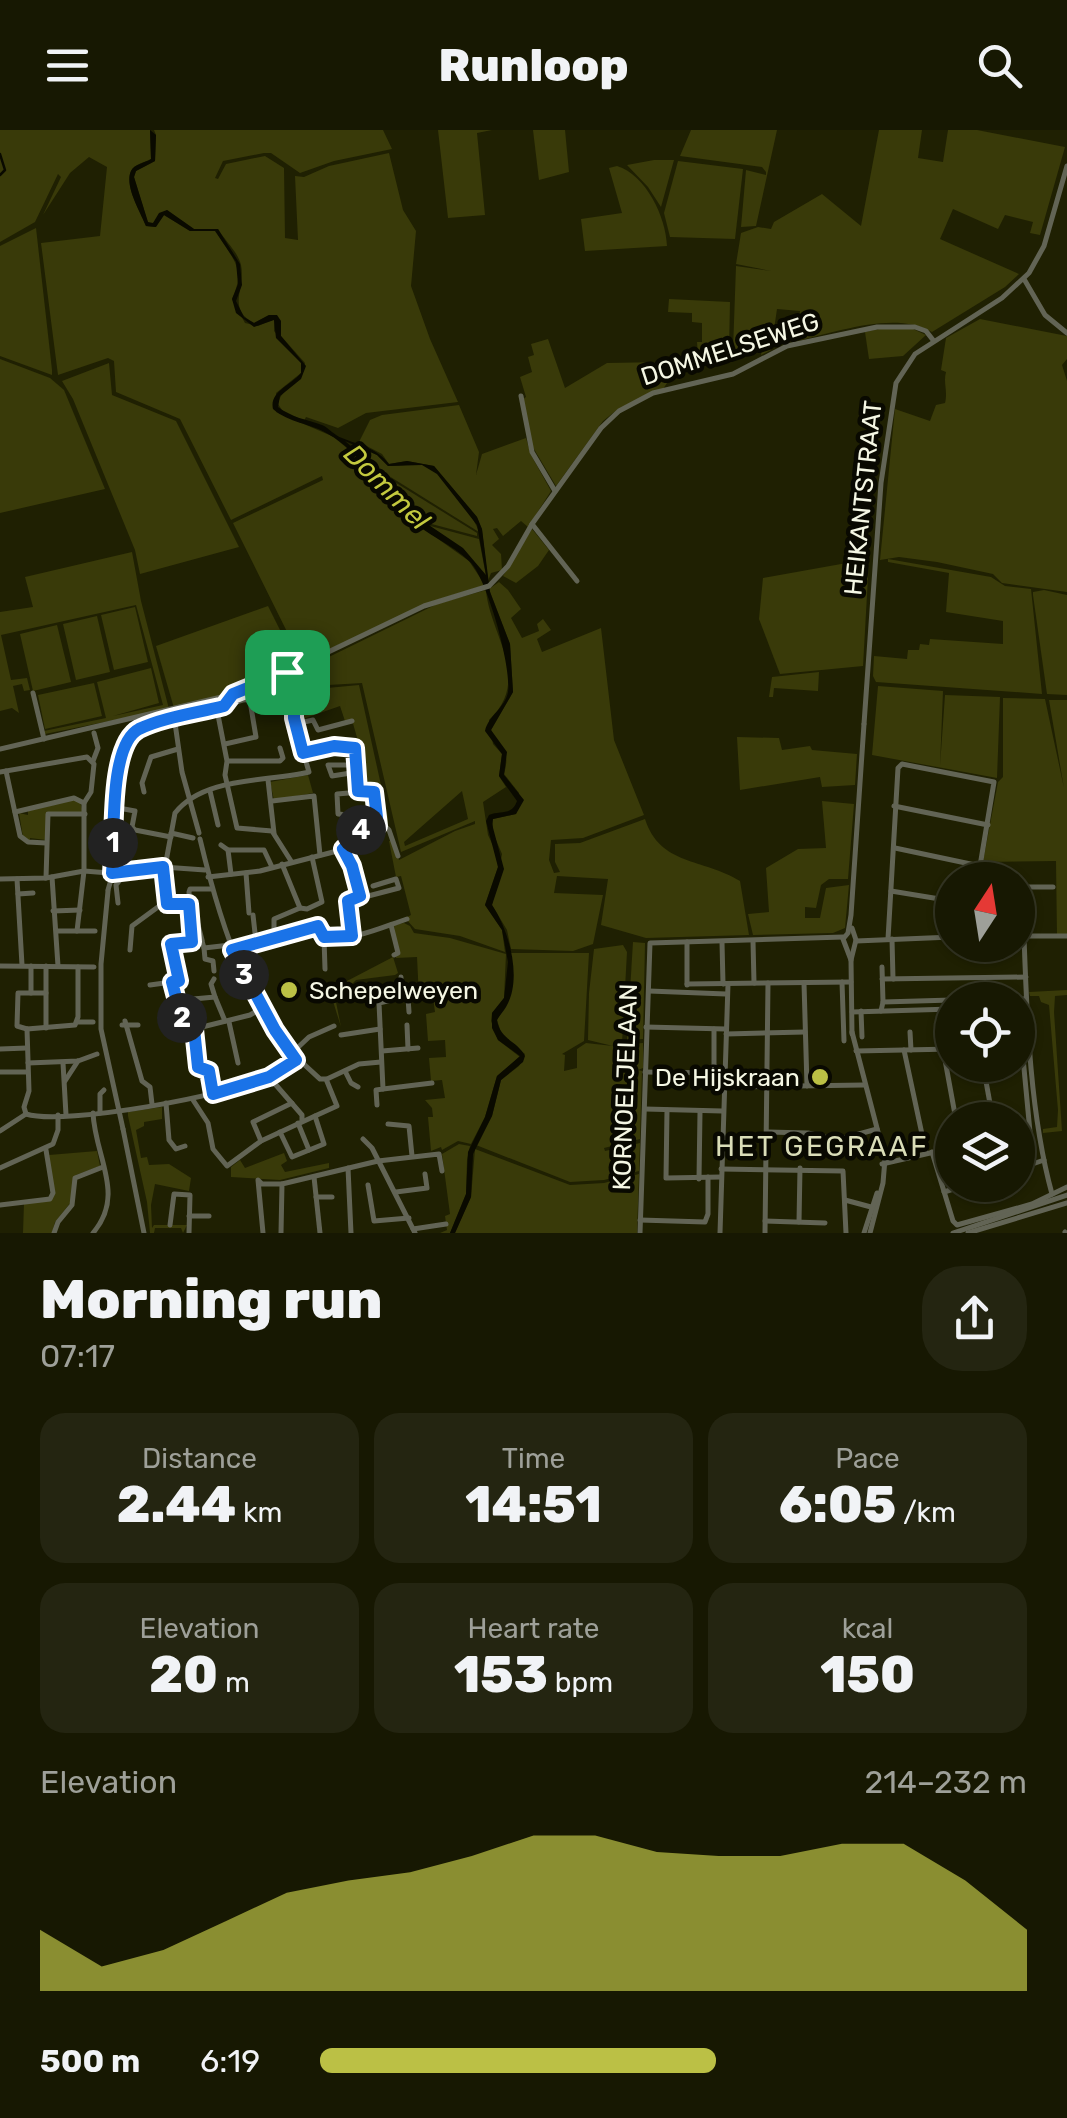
<!DOCTYPE html>
<html lang="en">
<head>
<meta charset="utf-8">
<style>
  :root { --surface:#171802; --page:#242511; --text:#f1f3f6; --muted:#9ea099; --line:#363724; --accent:#bbc045 }
  body { margin:0; font-family:Rubik,sans-serif; background:var(--page); color:var(--text); height:100vh; display:flex; flex-direction:column; font-size:38px; white-space:nowrap }
  * { box-sizing:border-box; margin:0 }
  p { font-size:32px; color:var(--muted) }
  .icon { flex:none; width:55px; height:55px; fill:none; stroke:currentColor; stroke-width:2; stroke-linecap:round; stroke-linejoin:round }
  .map { position:relative; height:1103px; overflow:hidden }
  .panel { display:flex; flex-direction:column; background:var(--surface); flex:1 }
  .panel>* { flex:none }
  .needle { width:65px; rotate:12deg }
  .fabs { position:absolute; left:935px; top:732px; display:grid; gap:20px }
  .fabs a { display:grid; place-items:center; width:100px; height:100px; border-radius:50%; background:var(--surface); box-shadow:0 2px 8px #0004,0 0 0 2px var(--line); font-size:50px }
  .pin { position:absolute; display:grid; place-items:center; width:85px; height:85px; color:#fff; margin:-42px; border-radius:20px; box-shadow:0 5px 15px #0006 }
  .km { position:absolute; width:50px; height:50px; margin:-25px; border-radius:50%; background:#222; color:#fff; font-size:28px; line-height:50px; text-align:center }
  .round { display:grid; place-items:center; flex:none; width:105px; height:105px; border-radius:40px; background:var(--page) }
  .overview { display:flex; align-items:center; justify-content:space-between; height:170px; padding:0 40px }
  h1 { font-size:55px; font-weight:800; line-height:75px }
  .stats { display:grid; grid-template-columns:repeat(3,1fr); gap:15px; height:170px; padding:10px 40px }
  .stats div { display:grid; align-content:center; border-radius:25px; background:var(--page); text-align:center }
  .stats b { font-size:50px; font-weight:800 }
  .stats small { font-size:28px; font-weight:400 }
  .stats p { font-size:28px }
  .chart { height:280px; padding:20px 40px }
  .chart p { display:flex; justify-content:space-between }
  .chart svg { width:100%; height:180px; margin-top:10px; fill:var(--accent); opacity:.7 }
  ul { padding:0 40px; list-style:none; font-size:32px }
  li { display:grid; grid-template-columns:160px 120px 1fr; align-items:center; height:75px }
  li i { height:25px; border-radius:12px; background:var(--accent) }
  header { display:flex; justify-content:space-between; align-items:center; height:130px; padding:0 40px; background:var(--surface); font-size:45px; font-weight:800 }
  .map>svg:first-child { display:block }
  .green { fill:#393a09; fill-rule:evenodd }
  .water { fill:#0a0a00; fill-rule:evenodd }
  .lines { fill:none; stroke-linecap:round; stroke-linejoin:round }
  .stream { stroke:#0a0a00; stroke-width:2.5 }
  .minor { stroke:#626455; stroke-width:5 }
  .route-casing { stroke:#fff; stroke-width:20 }
  .route { stroke:#1a73e8; stroke-width:12 }
  .poi-dot { fill:#bbc045; stroke:#090901; stroke-width:4 }
  .labels { text-anchor:middle; dominant-baseline:central; stroke-width:9; stroke-linejoin:round; paint-order:stroke }
  .street-label { font-size:25px; fill:#f5f7e4; stroke:#090901 }
  .poi-label { font-size:25px; fill:#f5f7e4; stroke:#090901; text-anchor:start }
  .water-label { font-size:28px; font-style:italic; fill:#c3c93e; stroke:#090901 }
  .neighbourhood-label { font-size:28px; letter-spacing:2.5px; fill:#daddb8; stroke:#090901 }
</style>
</head>
<body>
<header><svg class="icon" aria-label="menu" viewBox="0 0 24 24"><path d="M4 6h16M4 12h16M4 18h16"/></svg>Runloop<svg class="icon" aria-label="search" viewBox="0 0 24 24"><circle cx="10" cy="10" r="6"/><path d="M15 15l6 6"/></svg></header>
<div class="map">
<svg width="1067" height="1103" viewBox="0 0 1067 1103">
  <rect width="100%" height="100%" fill="#1f2002"/>
  <g class="green">
    <path d="M0 0H150L151 29C146 32 134 34 131 41 124 56 141 82 146 96L155 97 164 85 190 101H216C231 128 247 137 232 169L245 193 258 196 274 189V201L301 233V243L276 263V282L334 307 372 340 406 386 469 431 485 455 430 472 302 532 233 393 323 350 322 346 231 390 180 289 116 262 114 231 108 228 58 245 41 113 100 106 107 37 89 27 70 43 43 85 61 47 58 44 35 92 0 112Z"/>
    <path d="M154 0H383L392 19 334 31 300 43 271 23H264L223 31 215 48 218 49 226 34 265 26 284 38 285 108 298 110 295 46 304 47 329 36 389 23 403 80 416 101 411 156 430 209 458 272 366 283 338 298 306 287 304 291 282 280 278 274C282 256 299 257 305 233L281 206V191L269 185 254 193C226 179 246 158 241 135 238 122 225 111 218 99H194L167 80 153 93H148L134 47 136 41 155 31 156 5Z"/>
    <path d="M438 0H492L477 3 485 85 448 88Z"/>
    <path d="M533 0H565L569 42 539 50Z"/>
    <path d="M691 0H777L756 96 741 97 746 40 766 45V42L762 37 680 26Z"/>
    <path d="M879 0H922L918 28 943 32 948 0H977L1065 17 1040 105 1030 103 1033 92 1005 85 998 99 953 79 940 109 1019 144 1005 157 932 202C895 180 835 203 796 211L800 181 777 179 771 220 761 225 762 219 733 220 736 136 771 141 736 134 741 103 758 97 771 99 774 92 822 64 861 96Z"/>
    <path d="M654 30H674L661 77 648 57 627 35Z"/>
    <path d="M678 31 743 39 735 109 670 107 664 83Z"/>
    <path d="M617 36C646 45 666 87 667 116L585 121 581 89 622 83 609 38Z"/>
    <path d="M36 98 52 240V245L0 226V116Z"/>
    <path d="M669 169 730 172 729 220 698 226 697 212H702V193L692 192V183L668 182Z"/>
    <path d="M980 189 1067 206V229L1062 235 1067 251V462L1002 453 993 444 937 432 899 427 880 430 895 279 930 291 936 275 945 273C948 261 943 253 946 242L941 240 946 208Z"/>
    <path d="M884 198 913 199 926 205 903 226 869 229 865 202Z"/>
    <path d="M548 209 565 258 607 233 664 232 667 253 663 259 618 279 603 291 556 356 531 314 523 269 526 267 520 247 532 242 528 227 534 225 531 214Z"/>
    <path d="M0 229 50 248 64 260 105 359 0 383Z"/>
    <path d="M109 233 112 265 176 291 239 417 140 444 135 420 73 269 62 251Z"/>
    <path d="M459 275 479 322 476 345 482 324 526 308 531 325 551 361 528 397 521 391 503 406 497 398 493 399 499 409 492 415 501 424 502 440 491 443 488 451 482 400 477 387 434 336 407 331 389 334 382 324 359 312 370 290 382 285Z"/>
    <path d="M357 315 377 325 388 336C401 337 417 331 429 337 443 344 475 388 479 402L381 341 356 318Z"/>
    <path d="M385 346 477 403V406L424 392Z"/>
    <path d="M423 394 479 409 486 446 449 410Z"/>
    <path d="M532 399 549 420 538 436 516 453 503 446Z"/>
    <path d="M132 422 141 471 169 579 45 604 44 601 106 588 97 552 151 538 159 573 113 586 163 575 136 475 1 505 11 550 27 548 30 560 24 561 22 554 13 556 19 583 12 578 0 581V482L33 477 25 447Z"/>
    <path d="M869 429 863 536 780 544 759 489 763 448Z"/>
    <path d="M888 429 991 447 1005 456 1031 459 1042 564 876 552 873 546 874 526 907 529 908 520H919L920 514 929 515 930 509 1003 514V491L946 482 949 443 888 432Z"/>
    <path d="M499 452 508 460 521 479 511 488 522 508 539 501 537 494 543 489 551 500 537 509 542 522 601 498 614 610 644 685 583 708 551 710 549 730 554 743 560 742 555 732V714L580 713 645 689C660 736 703 728 740 751L749 805 646 808 601 795 608 749 557 746 554 763 603 765 593 814 573 821 511 819 507 800 492 775 502 724 493 703V689L516 684 519 663 504 644C511 619 501 620 491 600L513 562 510 514 489 459Z"/>
    <path d="M486 460C489 503 533 549 489 590L493 614 502 624 499 646 506 657 483 672 488 705 497 724 498 737 485 775 502 800 505 822 460 806 415 799 405 788 411 785 401 746 396 747 389 711 393 710 399 730 455 701 475 694V691L401 722 362 553 295 557 290 546 437 474ZM462 661 468 689 405 716 404 712Z"/>
    <path d="M1044 460 1067 465V565L1047 564 1033 465V462Z"/>
    <path d="M268 476 297 534 244 559 174 578 156 516Z"/>
    <path d="M135 477 148 532 114 540 101 485Z"/>
    <path d="M97 486 110 542 76 550 63 494Z"/>
    <path d="M57 495 71 552 33 561 20 504Z"/>
    <path d="M819 542 818 561 774 558 773 567H769L772 547Z"/>
    <path d="M283 547 291 560 287 564 251 567 176 586 178 582 249 563Z"/>
    <path d="M94 553 102 586 45 599 38 565Z"/>
    <path d="M359 555 388 687V693L379 691 374 659 361 658 360 618 352 590 345 591 340 576 297 591 295 561Z"/>
    <path d="M878 556 943 561 940 636 945 565 1000 567 997 648 872 625Z"/>
    <path d="M1003 568 1045 569 1064 658 1049 570H1067V805L1057 806 1056 731 983 732 998 652 1003 647Z"/>
    <path d="M737 607 779 608 782 620 810 616 812 620 857 624 855 655 822 657 820 647 740 660Z"/>
    <path d="M308 645 313 663 274 670 270 652Z"/>
    <path d="M74 670 80 672 83 682 46 685V710L30 708V711L23 707 19 683 28 685V681Z"/>
    <path d="M822 671 854 674 848 749H829L821 755 816 778 805 777V788H820L826 758 849 755 845 798 833 803 753 805 748 784 769 782 766 738 798 719 826 718Z"/>
    <path d="M404 793 410 796 414 803 450 808 506 824 504 868 492 883 491 891 498 910 520 927 497 946 485 987 471 1014 458 1011 442 1020 441 1017 431 1021 428 987H433L432 978 425 970 445 968 442 950 431 951 429 928 446 927 445 910 428 911 426 884 435 882 433 867 419 868 417 827 396 828 394 795Z"/>
    <path d="M633 812 645 813 643 909 627 910Z"/>
    <path d="M623 815 627 822 622 913 617 915 643 913V938L638 940 642 941 640 1009 604 1018 605 1021 640 1013 639 1041 604 1050 570 1052 476 1015 492 986 501 950 519 936 525 924 502 906 497 890 509 869 511 823H589L584 911 562 924 565 925 564 941 577 938V919L586 913 613 916 588 910 589 863 594 819Z"/>
    <path d="M393 827 398 843 395 845 356 850 352 854 333 857 341 897 328 855 347 851Z"/>
    <path d="M1067 860V865L1055 866 1054 882 1062 1001 1043 1003V999L1057 997 1058 980 1049 875 1041 872 1039 866H1030L1029 862Z"/>
    <path d="M162 977V989L144 992V996L136 1000 141 1028 147 1027 149 1035 169 1034 191 1048 189 1061 155 1054 151 1075 152 1098 154 1095H187L183 1103 181 1098H155L154 1103H150L147 1072 128 986V982Z"/>
    <path d="M459 1014 470 1016 467 1030 466 1064 450 1103H440L447 1100 445 1086 450 1084 442 1024Z"/>
    <path d="M475 1019 570 1055 604 1053 639 1044 637 1103H455L471 1067Z"/>
    <path d="M97 1021 100 1036 76 1045 71 1072 55 1092 52 1103H23L24 1073 52 1069 49 1025Z"/>
    <path d="M284 1023 287 1031 281 1035 285 1042 329 1033V1038L280 1050 231 1047V1037L240 1030 245 1038Z"/>
  </g>
  <path class="water" d="M150 0 156 5 155 31 136 41 134 47 148 92 153 93 159 83 167 80 194 99H218L240 134 242 155 236 171 244 187 254 193 269 185H277L281 191V206L306 236 301 249 280 266 278 277C292 288 306 289 322 295 329 298 335 306 342 308 359 315 377 318 389 334L407 331 434 336 477 387 482 399 490 462 510 514 513 562 491 600 507 622 504 645 524 670 516 684 493 689 492 694 504 739 492 775C509 800 523 849 506 877 503 882 499 886 497 890 500 910 518 911 525 926L523 932 501 950 492 986 473 1024 471 1067 455 1103H450L466 1064 468 1022 485 987 497 946 520 926 498 910 492 898V883L504 868 508 832 502 800 485 775 498 737 486 691 489 685C500 680 512 686 517 671L499 646 502 624 485 601C488 586 505 578 508 562 512 538 487 448 470 432 451 413 426 405 408 387 380 359 363 324 328 304 310 293 289 293 273 279 269 262 291 255 301 243V233L276 208 274 190 254 197 236 183 232 169 238 154 236 132 215 101H190L164 85 156 97 146 96C141 83 124 56 131 41 134 34 145 33 151 29ZM345 311 377 325 388 336 422 335 437 344 477 395 486 445 463 418 411 383 377 339Z"/>
  <g class="lines">
    <path class="stream" d="M0 24 5 40 0 45"/>
    <g class="minor">
      <path d="M1024 149 1045 185 1067 203"/>
      <path d="M521 266 532 322 555 361"/>
      <path d="M532 394 577 451"/>
      <path d="M33 563 44 609"/>
      <path d="M218 585 227 631 225 645 237 698 272 701 291 731"/>
      <path d="M175 593 182 642 199 703"/>
      <path d="M295 594 313 590 318 600 352 591"/>
      <path d="M864 594 881 353 896 253 915 224 1002 168 1029 143 1044 116 1067 36"/>
      <path d="M225 614 256 607 251 577"/>
      <path d="M0 619 247 561 424 476 489 456 508 436 532 394 601 298 619 281 653 263 733 244 787 216 877 197H915L926 201 933 210"/>
      <path d="M303 623 334 616 355 618 358 661"/>
      <path d="M93 631 98 618 94 603"/>
      <path d="M228 631H280L283 628 280 618"/>
      <path d="M357 635H328L332 646 357 642"/>
      <path d="M6 641 20 706 28 712 46 713"/>
      <path d="M0 642 87 627 94 634 91 662 84 673"/>
      <path d="M268 650 274 703"/>
      <path d="M210 661 218 695"/>
      <path d="M144 662 142 653 151 627 178 619"/>
      <path d="M272 671 314 666 320 725"/>
      <path d="M894 676 988 695"/>
      <path d="M124 679 135 681 132 697 135 700 171 707"/>
      <path d="M15 682 74 668 84 673V741L77 801"/>
      <path d="M348 685 338 684 337 664 372 661 378 697"/>
      <path d="M171 703 193 708"/>
      <path d="M200 709C221 797 248 888 320 949H326L337 976 315 986 324 1014 292 1027 280 1002"/>
      <path d="M221 715 228 720H264L272 737"/>
      <path d="M895 718 980 736 977 750"/>
      <path d="M343 719 353 736 360 767"/>
      <path d="M228 720 231 744"/>
      <path d="M163 737 167 774"/>
      <path d="M165 737 175 683C204 646 268 652 309 642L295 594 293 566"/>
      <path d="M246 743 249 783"/>
      <path d="M52 747 58 836"/>
      <path d="M208 747 260 741 341 720 356 708 360 700 384 695 389 700 398 726"/>
      <path d="M46 748 48 684H85"/>
      <path d="M0 749 46 748 84 741 122 744 163 737 205 740"/>
      <path d="M17 749 22 835"/>
      <path d="M1018 757H1053"/>
      <path d="M108 760C123 714 109 655 126 606L132 601 243 570 290 566 294 559 287 542"/>
      <path d="M108 761 101 834V899L123 999"/>
      <path d="M891 761 952 771"/>
      <path d="M18 764 33 763"/>
      <path d="M118 773 116 755 125 744"/>
      <path d="M167 774H189"/>
      <path d="M300 778 307 779 322 772 312 727"/>
      <path d="M53 781 80 780"/>
      <path d="M253 785 256 812"/>
      <path d="M190 792 197 791 202 810"/>
      <path d="M391 795 398 823 394 825"/>
      <path d="M58 801H95"/>
      <path d="M352 806 349 771 399 758 396 749 373 756"/>
      <path d="M1018 806H1067"/>
      <path d="M1024 807C1027 890 1030 984 1052 1064"/>
      <path d="M274 808V789L300 778 282 734"/>
      <path d="M324 808 325 839"/>
      <path d="M888 809 898 638 902 634 994 652 980 736"/>
      <path d="M892 809 893 849"/>
      <path d="M753 811 754 853"/>
      <path d="M856 811 952 807"/>
      <path d="M192 812 189 762 190 759H211"/>
      <path d="M687 812V855"/>
      <path d="M722 812 723 854"/>
      <path d="M130 820 132 796 162 774H167"/>
      <path d="M232 820 318 796 324 807C354 811 380 798 407 789"/>
      <path d="M851 830 843 809 848 803 851 785 864 594"/>
      <path d="M0 836 94 837"/>
      <path d="M882 837 883 872"/>
      <path d="M214 841 213 831 205 829 204 818 230 815"/>
      <path d="M882 849 1026 847"/>
      <path d="M172 852 182 890 194 899"/>
      <path d="M842 852 844 911"/>
      <path d="M804 853 807 956"/>
      <path d="M687 854 851 852"/>
      <path d="M150 855 179 851 171 814 202 811 204 818"/>
      <path d="M649 861 726 864"/>
      <path d="M31 863V836"/>
      <path d="M215 867 225 891"/>
      <path d="M400 868H408L409 882"/>
      <path d="M961 870 1026 869"/>
      <path d="M178 874 182 870 215 867 211 854 214 849"/>
      <path d="M861 881 862 907"/>
      <path d="M881 881 883 872 952 870"/>
      <path d="M852 882 952 879"/>
      <path d="M125 891 142 951 150 957 152 974"/>
      <path d="M77 892H93"/>
      <path d="M229 892 238 933"/>
      <path d="M122 895H138"/>
      <path d="M407 895 408 919"/>
      <path d="M646 897 726 899"/>
      <path d="M46 898V836"/>
      <path d="M27 899 75 895 78 887V837"/>
      <path d="M27 899 17 896 18 863H46"/>
      <path d="M194 899 198 937 209 941 213 964"/>
      <path d="M194 899 250 885 262 878"/>
      <path d="M852 902 885 1029 883 1053 870 1103"/>
      <path d="M910 902 911 920"/>
      <path d="M945 902 946 919"/>
      <path d="M726 904 805 902"/>
      <path d="M852 904 851 830 856 810 852 798"/>
      <path d="M341 905 380 899"/>
      <path d="M1022 917 1030 1002"/>
      <path d="M0 919 27 918"/>
      <path d="M943 919 956 990"/>
      <path d="M904 920 926 1023"/>
      <path d="M382 921 418 918"/>
      <path d="M856 921 952 919"/>
      <path d="M292 923 309 907 334 896"/>
      <path d="M28 933 78 931 97 924"/>
      <path d="M63 933 66 985"/>
      <path d="M983 935 993 990"/>
      <path d="M345 941 351 953 358 957"/>
      <path d="M0 942H27"/>
      <path d="M645 942 714 943V899"/>
      <path d="M269 947 302 985V990"/>
      <path d="M327 949 359 934 381 932"/>
      <path d="M65 951 78 931"/>
      <path d="M724 957 864 955"/>
      <path d="M383 959 432 953"/>
      <path d="M193 970 208 993 213 1019 227 1036 261 1011 315 986"/>
      <path d="M166 973 169 1010 176 1019 185 1016"/>
      <path d="M377 975 376 960 383 959 379 873 400 868 401 847"/>
      <path d="M645 979 722 981"/>
      <path d="M667 980 666 1048 721 1047"/>
      <path d="M100 983V964L104 960"/>
      <path d="M26 984C65 996 231 965 270 946 279 942 288 935 296 930"/>
      <path d="M298 993 309 1020"/>
      <path d="M388 994 409 996 412 1026"/>
      <path d="M123 999 144 1103"/>
      <path d="M0 1001 26 984 24 977 29 961 27 899"/>
      <path d="M768 1002 808 1003 837 1010 877 999"/>
      <path d="M363 1009 372 1018 415 1103"/>
      <path d="M261 1011 253 992 292 973"/>
      <path d="M1018 1016 1023 1037"/>
      <path d="M932 1022 953 1091 957 1095 1032 1074 1067 1057"/>
      <path d="M882 1034 952 1018"/>
      <path d="M0 1038 53 1014 58 1000V985"/>
      <path d="M348 1038 351 1103"/>
      <path d="M721 1039 843 1041 846 1103"/>
      <path d="M1018 1039 1044 1030"/>
      <path d="M314 1047 320 1103"/>
      <path d="M699 1049 700 982"/>
      <path d="M368 1055 374 1091 409 1088"/>
      <path d="M396 1062 427 1058 425 1044"/>
      <path d="M944 1062 966 1055"/>
      <path d="M316 1067H332"/>
      <path d="M845 1070 871 1077"/>
      <path d="M0 1075 50 1069 53 1063 46 1020"/>
      <path d="M189 1086H209"/>
      <path d="M640 1090 705 1092 708 1084V1047"/>
      <path d="M765 1091 825 1093"/>
      <path d="M799 1092 800 1038"/>
      <path d="M170 1095 174 1064 190 1065 189 1103"/>
      <path d="M413 1099 446 1094"/>
      <path d="M1065 1102 1066 1103"/>
      <path d="M54 1103 58 1092 72 1075 75 1048 103 1037"/>
      <path d="M93 1103C126 1064 95 1028 93 983"/>
      <path d="M263 1103 258 1050 262 1054H282"/>
      <path d="M281 1103 282 1054 378 1031 439 1024 442 1041"/>
      <path d="M640 1103 650 813 843 807"/>
      <path d="M720 1103 728 854"/>
      <path d="M765 1103 768 853"/>
      <path d="M864 1103 877 1063"/>
      <path d="M953 1103 1067 1065"/>
      <path d="M968 1103 1067 1073"/>
    </g>
  </g>
  <g class="lines">
    <defs>
      <path id="route" d="M287 542 294 558V588L303 623 334 616 355 618 358 661 374 662 378 696 360 700 356 708 343 719 352 736 360 766 348 771 352 806 324 807 318 796 232 820 275 900 296 930 269 947 213 964 209 941 198 937 194 899 182 890 172 852 179 851 171 814 192 812 189 774H167L163 737 112 743C115 711 108 615 139 599 164 587 197 583 224 576L233 564Z"/>
    </defs>
    <use href="#route" class="route-casing"/>
    <use href="#route" class="route"/>
  </g>
  <g class="poi-dot">
    <circle cx="289" cy="860" r="10"/>
    <circle cx="820" cy="947" r="10"/>
  </g>
  <g class="labels">
    <g class="street-label">
      <text transform="translate(730 219) rotate(-18)">DOMMELSEWEG</text>
      <text transform="translate(863 368) rotate(-84)">HEIKANTSTRAAT</text>
      <text transform="translate(625 957) rotate(-88)">KORNOELJELAAN</text>
    </g>
    <g class="poi-label">
      <text x="309" y="860">Schepelweyen</text>
      <text x="800" y="947" text-anchor="end">De Hijskraan</text>
    </g>
    <g class="water-label">
      <text transform="translate(387 357) rotate(45)">Dommel</text>
    </g>
    <g class="neighbourhood-label">
      <text x="822" y="1016">HET GEGRAAF</text>
    </g>
  </g>
</svg>
<div class="fabs">
<a><svg class="needle" viewBox="-14 -14 28 28"><path d="M0-13l5 13h-10z" fill="#e53935"/><path d="M0 13l5-13h-10z" fill="#9ea099"/></svg></a>
<a><svg class="icon" aria-label="locate" viewBox="0 0 24 24"><circle cx="12" cy="12" r="6"/><path d="M12 2v4M12 18v4M2 12h4M18 12h4"/></svg></a>
<a><svg class="icon" aria-label="layers" viewBox="0 0 24 24"><path d="M12 4l9 5-9 5-9-5zM3 14l9 5 9-5"/></svg></a>
</div>
<div class="pin" style="left:287px;top:542px;background:#1e9e55"><svg class="icon" aria-label="arrive" viewBox="0 0 24 24"><path d="M6 21V4h12l-3 4 3 4H6"/></svg></div>
<b class="km" style="left:113px;top:713px">1</b>
<b class="km" style="left:182px;top:888px">2</b>
<b class="km" style="left:244px;top:845px">3</b>
<b class="km" style="left:361px;top:700px">4</b>
</div>
<section class="panel">
<div class="overview"><div><h1>Morning run</h1><p>07:17</p></div><a class="round"><svg class="icon" aria-label="share" viewBox="0 0 24 24"><path d="M12 15V3M7 8l5-5 5 5M5 13v7h14v-7"/></svg></a></div>
<div class="stats">
<div><p>Distance</p><b>2.44<small> km</small></b></div>
<div><p>Time</p><b>14:51</b></div>
<div><p>Pace</p><b>6:05<small> /km</small></b></div>
</div>
<div class="stats">
<div><p>Elevation</p><b>20<small> m</small></b></div>
<div><p>Heart rate</p><b>153<small> bpm</small></b></div>
<div><p>kcal</p><b>150</b></div>
</div>
<div class="chart"><p><span>Elevation</span>214–232 m</p>
<svg viewBox="0 0 160 44" preserveAspectRatio="none"><path d="M0 44V29L10 38L20 34L30 27L40 20L50 17L60 15L70 11L80 6L90 6L100 10L110 11L120 11L130 8L140 8L150 17L160 29V44z"/></svg>
</div>
<ul>
<li><b>500 m</b>6:19<i style="width:56%"></i></li>
</ul>
</section>
</body>
</html>
